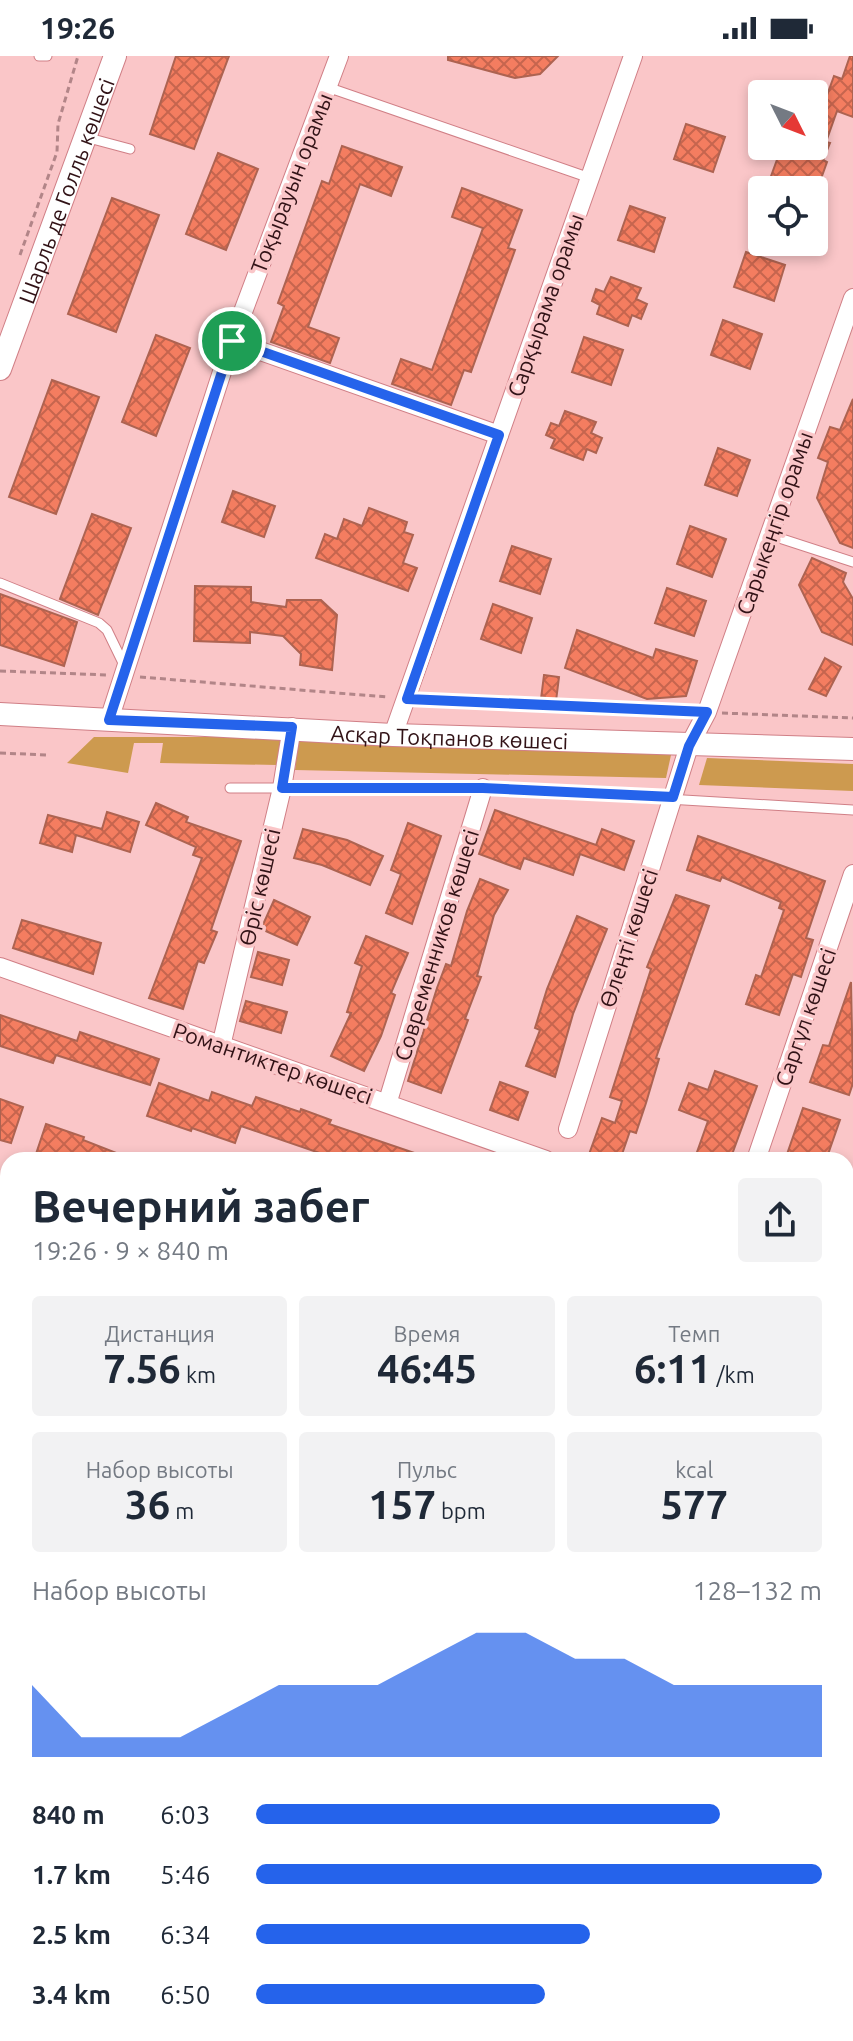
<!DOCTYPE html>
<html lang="ru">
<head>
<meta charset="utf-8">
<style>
  :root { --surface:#fff; --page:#f2f2f3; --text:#1f2937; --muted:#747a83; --accent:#2563eb }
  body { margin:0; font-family:Ubuntu,sans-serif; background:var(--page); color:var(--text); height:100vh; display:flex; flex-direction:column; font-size:30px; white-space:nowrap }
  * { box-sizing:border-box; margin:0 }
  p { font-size:26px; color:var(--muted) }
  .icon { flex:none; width:44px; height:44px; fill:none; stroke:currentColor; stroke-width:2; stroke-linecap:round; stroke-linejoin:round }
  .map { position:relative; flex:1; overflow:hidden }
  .details { position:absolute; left:0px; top:1096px; width:854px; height:890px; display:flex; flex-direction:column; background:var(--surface); border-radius:24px 24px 0 0; box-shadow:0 4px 12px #0003 }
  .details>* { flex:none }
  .needle { width:52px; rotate:132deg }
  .controls { position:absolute; left:748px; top:24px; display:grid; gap:16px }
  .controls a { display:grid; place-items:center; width:80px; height:80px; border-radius:8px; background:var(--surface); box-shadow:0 4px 12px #0003; font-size:40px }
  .pin { position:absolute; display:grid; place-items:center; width:68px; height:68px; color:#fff; margin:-34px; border:4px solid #fff; border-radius:50%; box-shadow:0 2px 8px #0007 }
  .round { display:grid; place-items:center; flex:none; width:84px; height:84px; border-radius:8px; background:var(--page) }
  .summary { display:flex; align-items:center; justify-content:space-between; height:136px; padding:0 32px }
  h1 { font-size:44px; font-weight:600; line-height:60px }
  .stats { display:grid; grid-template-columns:repeat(3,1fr); gap:12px; height:136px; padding:8px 32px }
  .stats div { display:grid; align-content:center; border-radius:8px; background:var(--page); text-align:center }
  .stats b { font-size:40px; font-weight:600 }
  .stats small { font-size:22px; font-weight:400 }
  .stats p { font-size:22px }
  .chart { height:224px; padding:16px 32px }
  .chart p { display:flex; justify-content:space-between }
  .chart svg { width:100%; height:144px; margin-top:8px; fill:var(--accent); opacity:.7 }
  ul { padding:0 32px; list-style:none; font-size:26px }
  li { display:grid; grid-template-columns:128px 96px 1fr; align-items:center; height:60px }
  li i { height:20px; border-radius:10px; background:var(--accent) }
  .status { display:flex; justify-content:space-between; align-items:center; height:56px; padding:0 40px; background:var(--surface); direction:ltr }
  .status svg { height:22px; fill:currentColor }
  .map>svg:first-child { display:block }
  .green { fill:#cd9a4f }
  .building { fill:url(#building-cross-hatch); stroke:#ad6351; stroke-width:2 }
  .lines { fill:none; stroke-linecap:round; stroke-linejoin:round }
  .service-casing { stroke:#d07f86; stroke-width:11 }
  .minor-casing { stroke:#d07f86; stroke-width:20 }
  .tertiary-casing { stroke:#d07f86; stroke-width:24 }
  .secondary-casing { stroke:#d07f86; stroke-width:26 }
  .path { stroke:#b28588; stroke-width:3; stroke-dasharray:6 4; stroke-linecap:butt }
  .service { stroke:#fff; stroke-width:9 }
  .minor { stroke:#fff; stroke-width:18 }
  .tertiary { stroke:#fff; stroke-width:22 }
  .secondary { stroke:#fff; stroke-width:24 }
  .route-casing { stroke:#fff; stroke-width:16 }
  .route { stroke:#2563eb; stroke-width:10 }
  .labels { text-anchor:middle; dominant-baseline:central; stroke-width:7; stroke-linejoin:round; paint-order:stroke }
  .street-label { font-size:22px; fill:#311216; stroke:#fac6c8 }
</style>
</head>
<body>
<div class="status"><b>19:26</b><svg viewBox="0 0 49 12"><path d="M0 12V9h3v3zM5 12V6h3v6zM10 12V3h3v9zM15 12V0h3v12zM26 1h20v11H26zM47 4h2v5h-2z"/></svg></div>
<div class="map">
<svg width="853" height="1985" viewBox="0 0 853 1985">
  <defs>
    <pattern id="building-cross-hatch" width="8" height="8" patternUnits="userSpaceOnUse" patternTransform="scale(2)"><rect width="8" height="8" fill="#f47d60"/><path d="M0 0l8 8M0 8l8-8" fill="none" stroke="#c6654e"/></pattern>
  </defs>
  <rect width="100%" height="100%" fill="#fac6c8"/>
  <g class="green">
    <path d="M94 681H283L277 709 160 707 163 687H134L128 717 67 707Z"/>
    <path d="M299 682 671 699 666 722 295 714Z"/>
    <path d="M707 702 853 708V735L699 729Z"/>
    <path d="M652 1978H741V1985H654Z"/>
  </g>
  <g class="building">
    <path d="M176 0H229L194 93 150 78Z"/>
    <path d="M448 0H558L540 18 515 22 448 4Z"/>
    <path d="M850 0H853V61L837 55 826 86 830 87 823 104 827 106 817 134H766L782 90H814V63L818 64 834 20 842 23Z"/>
    <path d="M686 68 725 81 713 116 674 103Z"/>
    <path d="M342 90 402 111 391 140 360 128 308 271 339 282 330 307 271 286 284 250 278 247 322 125 329 128Z"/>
    <path d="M218 97 258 113 226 194 186 178Z"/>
    <path d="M462 132 522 154 508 192 515 194 471 316 464 314 451 349 392 328 401 303 432 314 460 236 483 172 452 161Z"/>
    <path d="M112 142 159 159 116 276 68 258Z"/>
    <path d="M630 150 665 162 654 196 618 184Z"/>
    <path d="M746 196 785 209 774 245 734 231Z"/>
    <path d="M611 221 641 232 636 243 647 248 641 263 632 259 628 270 597 258 600 249 592 245 596 233 604 236Z"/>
    <path d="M723 264 762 278 750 313 711 299Z"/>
    <path d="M156 279 190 292 156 380 122 366Z"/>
    <path d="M584 281 623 294 611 329 572 316Z"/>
    <path d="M52 324 99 341 56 458 9 441Z"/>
    <path d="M853 343V492L840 487 817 442 828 406 818 402 830 371 840 374Z"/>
    <path d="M565 355 596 366 591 377 602 382 596 397 587 393 583 404 551 392 555 383 546 379 551 367 559 370Z"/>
    <path d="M718 392 750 404 737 440 705 429Z"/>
    <path d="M233 435 275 450 264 481 222 466Z"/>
    <path d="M369 452 407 466 404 476 413 479 403 507 417 512 408 535 316 502 325 478 337 483 344 463 362 470Z"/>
    <path d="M92 458 131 472 98 559 60 543Z"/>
    <path d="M690 470 726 483 712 521 677 508Z"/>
    <path d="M512 490 551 503 540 538 500 525Z"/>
    <path d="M812 502 846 517 843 526 853 543V589L822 576 799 529Z"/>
    <path d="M195 530 251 531V546L286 551 287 544H321L337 559 332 614 300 609 301 598 283 580 250 576V587L194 585Z"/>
    <path d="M667 532 706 545 694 580 655 567Z"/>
    <path d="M0 538 77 566 64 610 0 589Z"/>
    <path d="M493 548 532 562 521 597 481 583Z"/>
    <path d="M577 574 653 602 656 593 697 605 686 640 647 643 565 612Z"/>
    <path d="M825 602 841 611 826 640 809 633Z"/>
    <path d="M544 619 559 621 556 645 541 643Z"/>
    <path d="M156 747 188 761 186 766 241 785 211 874 217 876 204 907 198 905 183 953 149 942 202 802 193 799 196 791 146 769Z"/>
    <path d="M495 754 596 789 602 773 634 785 624 814 580 798 573 819 524 802 520 813 479 798Z"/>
    <path d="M107 756 139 766 130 796 76 779 72 796 40 787 48 759 102 773Z"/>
    <path d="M408 767 441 780 412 868 386 857 401 818 391 814Z"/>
    <path d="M303 773 347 784 383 800 370 829 322 809 294 802Z"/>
    <path d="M698 780 825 825 806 882 813 884 801 921 793 918 779 959 746 948 756 919 761 921 784 854 779 852 781 846 722 821 720 825 687 814Z"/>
    <path d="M480 823 508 834 494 859 477 920 481 921 465 963 468 964 441 1037 408 1025 437 932 446 908 451 910 467 855Z"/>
    <path d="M676 839 709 850 656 1002 659 1003 646 1047 636 1077 630 1075 620 1104H587L602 1062 615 1067 622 1045 610 1041 651 913 647 911Z"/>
    <path d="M274 844 310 861 297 889 261 873Z"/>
    <path d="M577 860 607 873 573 958 555 1021 526 1010 540 974 535 972 547 933Z"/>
    <path d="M22 864 101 887 93 918 13 892Z"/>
    <path d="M366 880 408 897 391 937 395 939 381 980 364 1015 331 1000 351 957 347 956 362 910 355 907Z"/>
    <path d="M258 896 289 904 282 929 251 921Z"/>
    <path d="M851 926 853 1027 849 1039 810 1026 823 989 829 990Z"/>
    <path d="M246 945 287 956 281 977 240 965Z"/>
    <path d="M0 959 77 985 80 976 159 1003 150 1029 56 999 53 1007 0 990Z"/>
    <path d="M715 1015 757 1030 730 1104 696 1099 708 1065 679 1054 689 1027 708 1034Z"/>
    <path d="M500 1026 528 1036 518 1064 490 1054Z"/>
    <path d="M159 1027 209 1045 212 1036 252 1050 256 1041 300 1056 301 1053 331 1064 329 1068 435 1104H340L241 1070 235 1087 192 1072 191 1075 147 1060Z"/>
    <path d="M0 1043 23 1051 11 1087 0 1084Z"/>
    <path d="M803 1052 840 1064 826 1104H785Z"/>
    <path d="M46 1068 84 1081 83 1084 134 1104H34Z"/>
  </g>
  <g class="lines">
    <defs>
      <g id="service">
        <path d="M39 0H47"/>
        <path d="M327 31 590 122"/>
        <path d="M85 81 130 93"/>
        <path d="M770 479 853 506"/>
        <path d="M0 527 99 567 107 574 124 609"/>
        <path d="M230 732H483L853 754"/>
        <path d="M0 1188 8 1191"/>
        <path d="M0 1237 8 1239"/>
        <path d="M0 1432 8 1405"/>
        <path d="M846 1460 853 1463"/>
        <path d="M846 1550 853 1552"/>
        <path d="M0 1740 8 1713"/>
        <path d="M0 1768 8 1770"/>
        <path d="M0 1807 8 1783"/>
        <path d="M0 1927 8 1929"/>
        <path d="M749 1985 750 1978"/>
      </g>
      <g id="minor">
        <path d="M232 285 499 379"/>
        <path d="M109 664 232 285 339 0"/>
        <path d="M393 679 633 0"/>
        <path d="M0 911 546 1104"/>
        <path d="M221 990 282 732 292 671"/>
        <path d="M388 1045 483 732"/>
        <path d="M568 1073 689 690 707 656 853 242"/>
        <path d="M756 1104 853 818"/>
        <path d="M0 1135 8 1138"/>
        <path d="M161 1985 164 1978"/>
      </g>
      <g id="tertiary">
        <path id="s1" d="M0 313 115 0"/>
        <path id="s2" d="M0 658 393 679 853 693"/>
      </g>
      <path id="secondary" d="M0 1977 25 1985"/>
    </defs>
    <use href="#service" class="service-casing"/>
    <use href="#minor" class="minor-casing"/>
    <use href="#tertiary" class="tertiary-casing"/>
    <use href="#secondary" class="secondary-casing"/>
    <g class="path">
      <path d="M20 199 57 96 58 68 78 0"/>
      <path d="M0 615 108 619"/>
      <path d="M140 621 387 641"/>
      <path d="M423 644 687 656"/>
      <path d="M722 657 853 662"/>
      <path d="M0 697 47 699"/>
      <path d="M0 1517 8 1519"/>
      <path d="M0 1630 8 1632"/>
    </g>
    <use href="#service" class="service"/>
    <use href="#minor" class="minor"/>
    <use href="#tertiary" class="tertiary"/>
    <use href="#secondary" class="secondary"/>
  </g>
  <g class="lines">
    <defs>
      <path id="route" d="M232 285 499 379 407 643 707 656 689 690 673 741 483 732H282L292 671 109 664Z"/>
    </defs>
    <use href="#route" class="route-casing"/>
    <use href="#route" class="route"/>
  </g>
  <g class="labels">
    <g class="street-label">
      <text transform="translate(291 127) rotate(-69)">Тоқырауын орамы</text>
      <text stroke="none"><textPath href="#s1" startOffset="190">Шарль де Голль көшесі</textPath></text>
      <text transform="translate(545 249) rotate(-71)">Сарқырама орамы</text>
      <text transform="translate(774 467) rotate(-71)">Сарыкеңгір орамы</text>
      <text stroke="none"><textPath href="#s2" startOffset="450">Асқар Тоқпанов көшесі</textPath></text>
      <text transform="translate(259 831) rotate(-77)">Өріс көшесі</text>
      <text transform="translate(628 882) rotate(-72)">Өлеңті көшесі</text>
      <text transform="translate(436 889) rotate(-73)">Современников көшесі</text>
      <text transform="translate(805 961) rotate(-71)">Саргүл көшесі</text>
      <text transform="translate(273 1007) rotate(19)">Романтиктер көшесі</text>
    </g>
  </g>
</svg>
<div class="controls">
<a><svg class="needle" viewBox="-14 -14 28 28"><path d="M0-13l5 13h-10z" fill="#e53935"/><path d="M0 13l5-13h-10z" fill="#747a83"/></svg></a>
<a><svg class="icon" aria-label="locate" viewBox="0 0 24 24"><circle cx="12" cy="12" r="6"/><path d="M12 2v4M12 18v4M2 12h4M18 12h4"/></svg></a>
</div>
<div class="pin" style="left:232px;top:285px;background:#1e9e55"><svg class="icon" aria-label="arrive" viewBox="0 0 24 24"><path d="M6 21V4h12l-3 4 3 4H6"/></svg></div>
<section class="details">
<div class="summary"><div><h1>Вечерний забег</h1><p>19:26 · 9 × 840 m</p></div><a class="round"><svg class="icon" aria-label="share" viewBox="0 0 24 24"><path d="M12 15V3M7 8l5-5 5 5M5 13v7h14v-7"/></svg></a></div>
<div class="stats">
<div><p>Дистанция</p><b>7.56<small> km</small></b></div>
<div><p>Время</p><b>46:45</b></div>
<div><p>Темп</p><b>6:11<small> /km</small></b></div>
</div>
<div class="stats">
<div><p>Набор высоты</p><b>36<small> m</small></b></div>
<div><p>Пульс</p><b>157<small> bpm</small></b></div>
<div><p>kcal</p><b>577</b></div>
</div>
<div class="chart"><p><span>Набор высоты</span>128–132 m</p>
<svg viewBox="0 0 160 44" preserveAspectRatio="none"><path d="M0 44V22L10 38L20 38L30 38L40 30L50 22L60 22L70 22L80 14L90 6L100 6L110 14L120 14L130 22L140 22L150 22L160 22V44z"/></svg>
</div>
<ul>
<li><b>840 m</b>6:03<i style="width:82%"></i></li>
<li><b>1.7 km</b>5:46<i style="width:100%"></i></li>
<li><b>2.5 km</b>6:34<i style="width:59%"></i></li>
<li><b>3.4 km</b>6:50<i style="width:51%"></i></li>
</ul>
</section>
</div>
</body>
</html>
